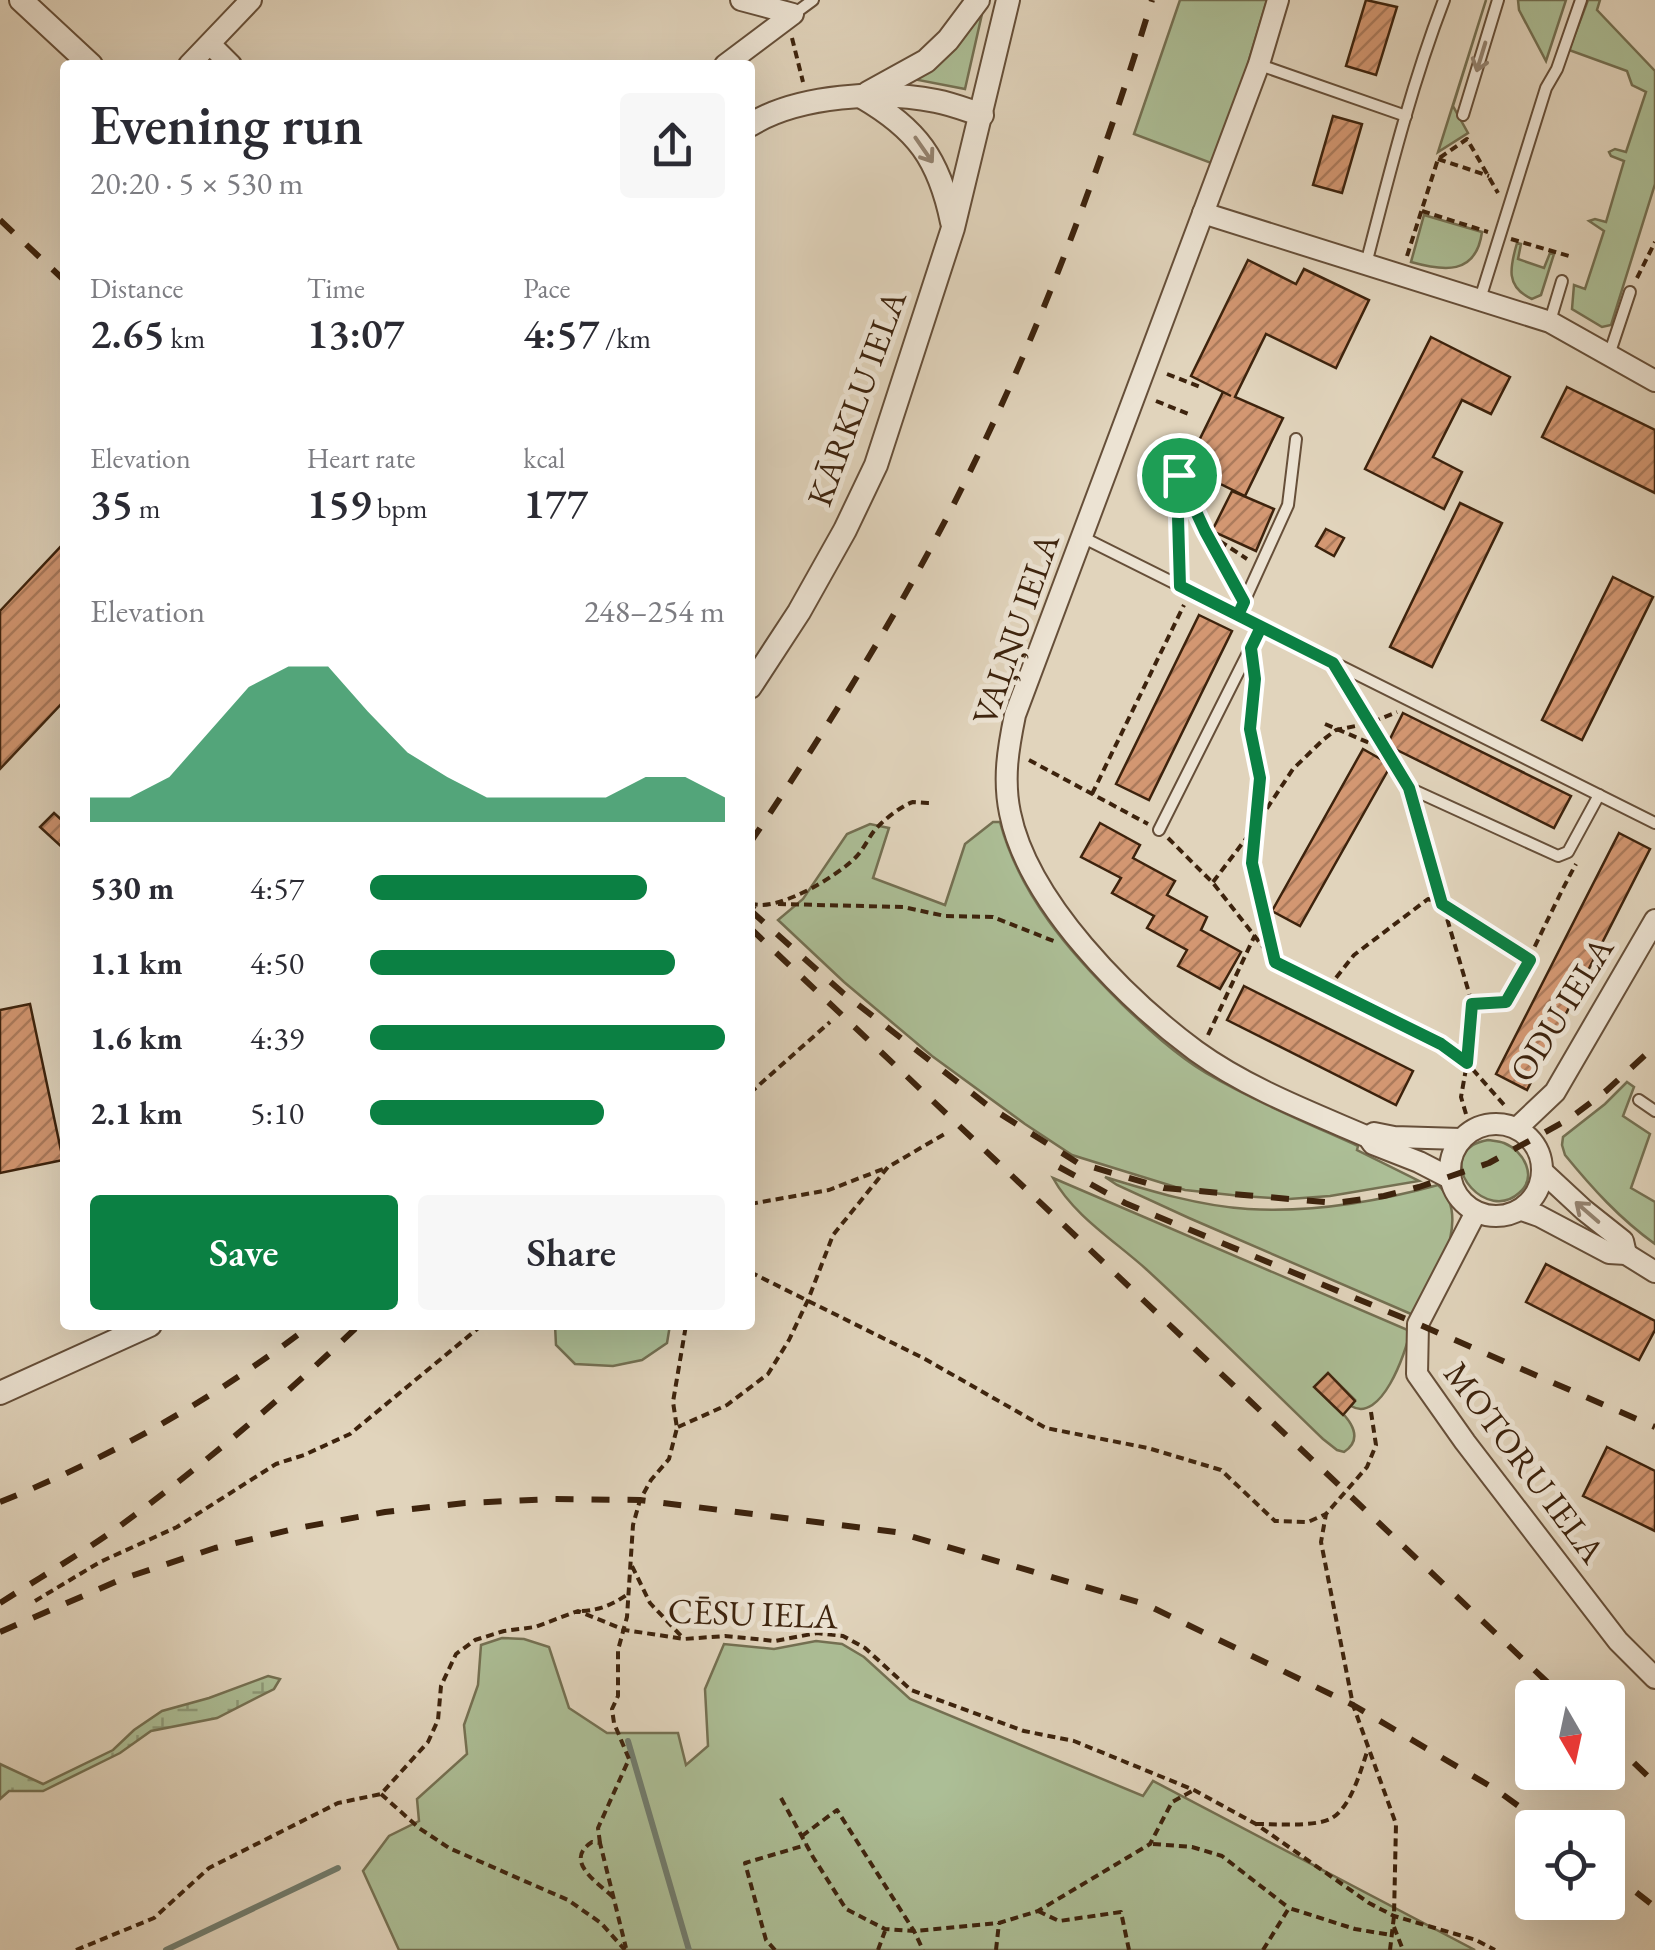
<!DOCTYPE html>
<html lang="en">
<head>
<meta charset="utf-8">
<style>
  :root { --surface:#fff; --page:#f7f7f7; --text:#2b2b33; --muted:#7c7c81; --accent:#0b8043 }
  body { margin:0; font-family:"EB Garamond",serif; background:var(--page); color:var(--text); height:100vh; display:flex; flex-direction:column; font-size:38px; white-space:nowrap }
  * { box-sizing:border-box; margin:0 }
  p { font-size:32px; color:var(--muted) }
  .icon { flex:none; width:55px; height:55px; fill:none; stroke:currentColor; stroke-width:2; stroke-linecap:round; stroke-linejoin:round }
  .map { position:relative; flex:1; overflow:hidden }
  .drawer { position:absolute; left:60px; top:60px; width:695px; height:1270px; display:flex; flex-direction:column; background:var(--surface); border-radius:10px; box-shadow:0 10px 40px #0002 }
  .drawer>* { flex:none }
  .needle { width:65px; rotate:171deg }
  .buttons { position:absolute; left:1515px; top:1680px; display:grid; gap:20px }
  .buttons a { display:grid; place-items:center; width:110px; height:110px; border-radius:10px; background:var(--surface); box-shadow:0 10px 40px #0002; font-size:50px }
  .pin { position:absolute; display:grid; place-items:center; width:85px; height:85px; color:#fff; margin:-42px; border:5px solid #fff; border-radius:50%; box-shadow:0 2px 10px #0007 }
  .round { display:grid; place-items:center; flex:none; width:105px; height:105px; border-radius:10px; background:var(--page) }
  .head { display:flex; align-items:center; justify-content:space-between; height:170px; padding:0 30px }
  h1 { font-size:55px; font-weight:600; line-height:75px }
  .stats { display:grid; grid-template-columns:repeat(3,1fr); gap:15px; height:170px; padding:10px 30px }
  .stats div { display:grid; align-content:center }
  .stats b { font-size:42px; font-weight:600 }
  .stats small { font-size:28px; font-weight:400 }
  .stats p { font-size:28px }
  .chart { height:280px; padding:20px 30px }
  .chart p { display:flex; justify-content:space-between }
  .chart svg { width:100%; height:180px; margin-top:10px; fill:var(--accent); opacity:.7 }
  .cta { display:flex; gap:20px; margin-top:auto; padding:20px 30px }
  .cta a { flex:1; height:115px; border-radius:10px; background:var(--accent); color:#fff; font-size:40px; font-weight:600; line-height:115px; text-align:center }
  .cta a+a { background:var(--page); color:var(--text) }
  ul { padding:0 30px; list-style:none; font-size:32px }
  li { display:grid; grid-template-columns:160px 120px 1fr; align-items:center; height:75px }
  li i { height:25px; border-radius:12px; background:var(--accent) }
  .map>svg:first-child { display:block }
  .green { fill:#acbe96; stroke:#747052; stroke-width:2.5 }
  .wetland { fill:url(#wetland-marsh); stroke:#747052; stroke-width:2.5 }
  .lines { fill:none; stroke-linecap:round; stroke-linejoin:round }
  .stream { stroke:#717c6e; stroke-width:6 }
  .building { fill:url(#building-hatch); stroke:#3d230d; stroke-width:2.5 }
  .service-casing { stroke:#664f39; stroke-width:14 }
  .minor-casing { stroke:#664f39; stroke-width:24 }
  .tertiary-casing { stroke:#664f39; stroke-width:26 }
  .path { stroke:#3d230d; stroke-width:4; stroke-dasharray:8 5; stroke-linecap:butt }
  .service { stroke:#ece3d3; stroke-width:10 }
  .minor { stroke:#ece3d3; stroke-width:20 }
  .tertiary { stroke:#ece3d3; stroke-width:22 }
  .rail { stroke:#3d230d; stroke-width:6; stroke-dasharray:18 18; stroke-linecap:butt }
  .oneway { stroke:#948370 }
  .route-casing { stroke:#fff; stroke-width:20 }
  .route { stroke:#0b8043; stroke-width:12 }
  .labels { text-anchor:middle; dominant-baseline:central; stroke-width:10; stroke-linejoin:round; paint-order:stroke }
  .street-label { font-size:35px; fill:#3d230d; stroke:#ece3d3 }
</style>
</head>
<body>
<div class="map">
<svg width="1655" height="1950" viewBox="0 0 1655 1950">
  <defs>
    <pattern id="wetland-marsh" width="20" height="14" patternUnits="userSpaceOnUse" patternTransform="scale(2.5)"><rect width="20" height="14" fill="#acbe96"/><path d="M1 5h8M5 5V1M11 12h8M15 12V8" fill="none" stroke="#8d9a79"/></pattern>
    <pattern id="building-hatch" width="6" height="6" patternUnits="userSpaceOnUse" patternTransform="scale(2.5)"><rect width="6" height="6" fill="#d39772"/><path d="M-1 1l2-2M0 6l6-6M5 7l2-2" fill="none" stroke="#ac7b5c"/></pattern>
  </defs>
  <rect width="100%" height="100%" fill="#e1d4bc"/>
  <filter id="stains"><feTurbulence type="fractalNoise" baseFrequency=".002" numOctaves="4"/><feColorMatrix values="0 0 0 0 .2 0 0 0 0 .09 0 0 0 0 .02 0 0 0 .5 -.17"/></filter>
  <radialGradient id="worn" r=".72"><stop offset=".6" stop-color="#630" stop-opacity="0"/><stop offset="1" stop-color="#630" stop-opacity=".3"/></radialGradient>
  <g class="green">
    <path d="M1180 0H1267L1244 77 1211 163 1134 134Z"/>
    <path d="M1486 0 1453 106 1468 133 1438 152Z"/>
    <path d="M1518 0H1566L1546 61 1519 10Z"/>
    <path d="M1588 0H1600L1597 10 1655 71V184L1611 325 1602 327 1572 309 1574 285 1585 289 1604 231 1589 221 1595 219 1606 222 1624 161 1611 156 1609 152 1615 149 1626 152 1646 92 1632 85 1627 71 1569 50Z"/>
    <path d="M982 14 965 89 918 80 917 78 952 51Z"/>
    <path d="M1424 215 1482 232C1476 276 1443 271 1411 262Z"/>
    <path d="M1517 243 1521 244 1518 259 1544 268 1550 253 1554 254 1541 295 1532 299C1505 287 1510 267 1517 243Z"/>
    <path d="M993 822H1000C1019 894 1070 953 1123 1005 1149 1030 1175 1054 1206 1073 1254 1101 1307 1123 1358 1146L1357 1150 1419 1181 1330 1196 1289 1199 1241 1196 1185 1190 1072 1155 1025 1124 932 1056 844 982 778 920 803 899 847 834 870 824 889 828 873 878 945 905 965 844Z"/>
    <path d="M1627 1082 1634 1087 1623 1116 1650 1134 1631 1188 1655 1202V1244C1620 1219 1592 1188 1565 1155L1562 1145 1563 1137 1605 1104Z"/>
    <path d="M1488 1140C1494 1141 1499 1141 1504 1143 1524 1151 1538 1177 1519 1193 1487 1222 1439 1166 1473 1145 1478 1142 1483 1141 1488 1140Z"/>
    <path d="M1105 1177C1150 1191 1200 1206 1248 1209 1312 1213 1376 1202 1438 1185 1474 1217 1433 1282 1418 1317L1189 1218 1117 1185Z"/>
    <path d="M1053 1178 1410 1331C1406 1353 1381 1424 1351 1406L1355 1400 1328 1373 1315 1387C1331 1403 1374 1432 1344 1452L1337 1450 1323 1439C1264 1382 1206 1324 1146 1269 1115 1241 1073 1215 1053 1178Z"/>
    <path d="M555 1325H670L667 1343 642 1360 613 1366 575 1364 556 1345Z"/>
    <path d="M502 1638 524 1639 549 1647 569 1708 607 1733H678L686 1765 708 1746 705 1689 724 1644 774 1649 816 1641 842 1644 864 1657 910 1699 1143 1796 1153 1781 1475 1950H399L363 1871 389 1836 419 1821 417 1799 467 1754 464 1725 478 1685 481 1645Z"/>
  </g>
  <path class="wetland" d="M268 1676 280 1679 274 1689 217 1718 151 1731 120 1753 43 1791H9L0 1799V1764L43 1784 113 1750 134 1730 162 1711 209 1698Z"/>
  <g class="lines">
    <g class="stream">
      <path d="M628 1741 689 1950"/>
      <path d="M166 1950 338 1868"/>
    </g>
  </g>
  <g class="building">
    <path d="M1366 0 1397 7 1376 75 1346 66Z"/>
    <path d="M1333 116 1362 124 1342 193 1313 185Z"/>
    <path d="M1248 260 1296 284 1304 269 1369 300 1336 368 1266 334 1235 397 1283 418 1245 496 1186 467 1223 392 1231 396 1191 376Z"/>
    <path d="M1431 337 1510 377 1491 414 1462 400 1433 457 1462 472 1444 509 1365 469Z"/>
    <path d="M1567 387 1655 430V493L1542 437Z"/>
    <path d="M1232 491 1274 509 1256 551 1212 531Z"/>
    <path d="M1460 503 1502 523 1432 667 1390 647Z"/>
    <path d="M1326 529 1344 538 1334 556 1316 546Z"/>
    <path d="M65 542V700L0 769V611Z"/>
    <path d="M1613 577 1653 597 1582 740 1542 720Z"/>
    <path d="M1199 615 1232 631 1149 800 1116 784Z"/>
    <path d="M1403 713 1571 796 1554 828 1387 745Z"/>
    <path d="M1363 749 1391 765 1300 926 1272 911Z"/>
    <path d="M54 813 65 823V850L40 827Z"/>
    <path d="M1100 823 1140 845 1133 858 1175 881 1167 895 1207 917 1201 930 1241 952 1220 989 1178 966 1187 950 1147 928 1154 916 1112 893 1121 878 1081 857Z"/>
    <path d="M1619 833 1650 849 1527 1090 1496 1074Z"/>
    <path d="M1244 986 1413 1071 1396 1105 1227 1020Z"/>
    <path d="M30 1004 63 1160 0 1173V1010Z"/>
    <path d="M1546 1264 1655 1321V1330L1639 1360 1526 1302Z"/>
    <path d="M1328 1373 1355 1401 1343 1415 1314 1387Z"/>
    <path d="M1607 1447 1655 1471V1531L1583 1496Z"/>
  </g>
  <g class="lines">
    <defs>
      <g id="service">
        <path d="M794 14 813 0"/>
        <path d="M1260 65 1406 116"/>
        <path d="M1463 115 1498 0"/>
        <path d="M1366 264C1389 175 1411 86 1444 0"/>
        <path d="M1480 299 1546 88 1557 69 1581 0"/>
        <path d="M1550 321 1562 281"/>
        <path d="M1609 355 1630 292"/>
        <path d="M1082 537 1655 823"/>
        <path d="M1238 615 1288 505 1296 439"/>
        <path d="M1409 788 1558 856 1568 852 1599 795"/>
        <path d="M1159 830 1261 627"/>
        <path d="M1639 1100 1655 1111"/>
      </g>
      <g id="minor">
        <path d="M1278 0 1259 64 1015 715C1008 749 1003 779 1010 813 1028 902 1126 999 1196 1051 1247 1088 1310 1112 1368 1137L1373 1144 1419 1162 1450 1178"/>
        <path d="M210 44 231 65"/>
        <path d="M189 65 251 0"/>
        <path d="M725 65 793 14 741 0"/>
        <path d="M1203 213 1550 322 1655 381"/>
        <circle cx="1496" cy="1170" r="46"/>
        <path d="M1517 1128 1555 1092 1655 920"/>
        <path d="M1368 1137 1374 1133 1394 1137 1461 1139"/>
        <path d="M1543 1172 1584 1210 1623 1241 1626 1254"/>
        <path d="M1522 1210 1539 1216 1609 1253 1626 1254 1655 1272"/>
        <path d="M1476 1212 1418 1324 1417 1374 1465 1442 1618 1641 1655 1678"/>
      </g>
      <g id="tertiary">
        <path d="M21 0 91 65"/>
        <path d="M868 93 926 61 948 40 978 0"/>
        <path d="M862 97C917 129 939 159 952 222"/>
        <path d="M750 125C798 95 882 90 936 101 952 104 967 110 982 115"/>
        <path d="M750 687 799 612 845 530 876 465 953 228 1008 0"/>
        <path d="M0 1393 150 1325"/>
      </g>
    </defs>
    <use href="#service" class="service-casing"/>
    <use href="#minor" class="minor-casing"/>
    <use href="#tertiary" class="tertiary-casing"/>
    <g class="path">
      <path d="M792 38 803 82"/>
      <path d="M1438 159 1489 176"/>
      <path d="M1422 211 1488 232"/>
      <path d="M1511 239 1569 256"/>
      <path d="M1407 256 1438 159 1467 139 1498 193"/>
      <path d="M1637 278 1655 242"/>
      <path d="M1167 374 1203 388"/>
      <path d="M1156 401 1191 415"/>
      <path d="M1176 467 1205 531 1235 585"/>
      <path d="M1179 477 1177 483 1180 572"/>
      <path d="M1209 534 1247 559"/>
      <path d="M1255 676 1250 729 1260 778 1252 863 1274 957"/>
      <path d="M1346 685 1401 775"/>
      <path d="M1325 724 1386 750"/>
      <path d="M1029 760 1148 824"/>
      <path d="M1092 794 1184 605"/>
      <path d="M1414 807 1472 1003"/>
      <path d="M1168 838 1213 883 1275 962 1441 1044 1467 1063 1506 1107"/>
      <path d="M1213 882 1254 828 1293 769 1324 739 1336 730 1370 723 1397 712"/>
      <path d="M750 903C775 914 838 876 856 857 863 850 868 839 874 831 881 822 902 805 913 802 914 802 927 803 929 803"/>
      <path d="M778 904 903 907 945 916 993 917 1056 942"/>
      <path d="M750 923 751 911 755 906"/>
      <path d="M1328 988 1354 955 1428 899 1442 904 1530 960"/>
      <path d="M1208 1035 1255 935"/>
      <path d="M750 1093 830 1022"/>
      <path d="M1466 1114 1461 1097 1467 1063 1472 1003 1506 1001C1532 957 1551 909 1576 864"/>
      <path d="M750 1204 829 1190 883 1169"/>
      <path d="M750 1272 925 1359 1046 1428 1148 1448 1221 1470 1275 1521 1308 1522 1326 1514"/>
      <path d="M1371 1412 1376 1445 1367 1467 1326 1514 1321 1542 1353 1705 1396 1824 1394 1916 1390 1950"/>
      <path d="M678 1427 727 1405 768 1374 789 1340 808 1300 833 1235 888 1167 948 1132"/>
      <path d="M632 1566 650 1603 684 1639"/>
      <path d="M35 1601 100 1562 177 1527 276 1464 304 1455 350 1434 482 1325"/>
      <path d="M582 1611C600 1610 612 1605 628 1594"/>
      <path d="M381 1794 419 1828 449 1848 568 1900 601 1923 625 1950"/>
      <path d="M781 1798 813 1857 846 1909 885 1929 914 1931 999 1923 1038 1911 1150 1844 1172 1802 1194 1790"/>
      <path d="M1256 1824C1274 1824 1314 1827 1330 1819 1351 1809 1361 1769 1368 1749"/>
      <path d="M802 1836 837 1810 914 1931 923 1950"/>
      <path d="M600 1843 598 1828 629 1759 614 1723 612 1709 618 1696V1650L627 1617 633 1525 640 1500 651 1480 669 1459 677 1428 673 1402 686 1325"/>
      <path d="M1153 1844 1192 1847 1222 1856 1289 1908"/>
      <path d="M613 1897C597 1882 563 1861 592 1842L600 1843 626 1948"/>
      <path d="M1038 1911 1059 1921 1121 1912 1129 1950"/>
      <path d="M1394 1927 1403 1950"/>
      <path d="M76 1950 154 1918 209 1868 338 1803 381 1794 428 1742 438 1720 441 1686 456 1654 475 1640 504 1631 535 1627 578 1611 625 1630 684 1639 725 1636 775 1641 817 1633 843 1636 865 1648 911 1690 1024 1731 1074 1741 1194 1790 1256 1824 1369 1903 1394 1916 1476 1940 1495 1950"/>
      <path d="M775 1950 766 1940 745 1863 806 1845"/>
      <path d="M878 1950 885 1931"/>
      <path d="M996 1950 999 1923"/>
      <path d="M1263 1950 1289 1908 1355 1929 1391 1935"/>
    </g>
    <use href="#service" class="service"/>
    <use href="#minor" class="minor"/>
    <use href="#tertiary" class="tertiary"/>
    <g class="rail">
      <path d="M0 220 65 281"/>
      <path d="M750 843C816 745 879 645 935 540 1026 369 1096 185 1152 0"/>
      <path d="M750 910 843 993 991 1108 1078 1163 1164 1188 1336 1203 1384 1196 1419 1187 1489 1163 1569 1119 1606 1091 1655 1046"/>
      <path d="M750 928 1564 1698"/>
      <path d="M1059 1167 1125 1203 1418 1324 1655 1427"/>
      <path d="M0 1502C112 1457 215 1398 311 1325"/>
      <path d="M0 1603C39 1578 79 1555 117 1528 202 1466 283 1398 359 1325"/>
      <path d="M0 1632 122 1579 215 1548 298 1528 385 1512 465 1503 554 1499 640 1500 896 1532 1145 1604 1353 1705 1495 1789 1549 1828"/>
      <path d="M1608 1738 1655 1783"/>
      <path d="M1608 1870 1655 1907"/>
    </g>
  </g>
  <defs><path id="oneway-shaft" d="M-6 0H5M1.5-3L5.5 0L1.5 3" fill="none" stroke-width="1.6" stroke-linecap="round" stroke-linejoin="round" transform="scale(2.5)"/></defs>
  <g class="oneway">
    <use href="#oneway-shaft" transform="translate(1481 57) rotate(107)"/>
    <use href="#oneway-shaft" transform="translate(924 150) rotate(55)"/>
    <use href="#oneway-shaft" transform="translate(1587 1212) rotate(-139)"/>
  </g>
  <g class="lines">
    <defs>
      <path id="route" d="M1179 475 1177 482 1180 586 1333 663 1409 788 1442 904 1530 960 1506 1002 1472 1004 1467 1063 1441 1044 1275 962 1252 863 1260 778 1250 729 1255 679 1251 648 1261 627 1238 615 1244 602 1205 531 1179 475"/>
    </defs>
    <use href="#route" class="route-casing"/>
    <use href="#route" class="route"/>
  </g>
  <g class="labels">
    <g class="street-label">
      <text transform="translate(856 398) rotate(-70)">KĀRKLU IELA</text>
      <text transform="translate(1015 629) rotate(-71)">VAĻŅU IELA</text>
      <text transform="translate(1561 1009) rotate(-58)">ODU IELA</text>
      <text transform="translate(1525 1462) rotate(53)">MOTORU IELA</text>
      <text transform="translate(753 1613) rotate(2)">CĒSU IELA</text>
    </g>
  </g>
  <rect width="100%" height="100%" filter="url(#stains)"/>
  <rect width="100%" height="100%" fill="url(#worn)"/>
</svg>
<div class="buttons">
<a><svg class="needle" viewBox="-14 -14 28 28"><path d="M0-13l5 13h-10z" fill="#e53935"/><path d="M0 13l5-13h-10z" fill="#7c7c81"/></svg></a>
<a><svg class="icon" aria-label="locate" viewBox="0 0 24 24"><circle cx="12" cy="12" r="6"/><path d="M12 2v4M12 18v4M2 12h4M18 12h4"/></svg></a>
</div>
<div class="pin" style="left:1179px;top:475px;background:#1e9e55"><svg class="icon" aria-label="arrive" viewBox="0 0 24 24"><path d="M6 21V4h12l-3 4 3 4H6"/></svg></div>
<section class="drawer">
<div class="head"><div><h1>Evening run</h1><p>20:20 · 5 × 530 m</p></div><a class="round"><svg class="icon" aria-label="share" viewBox="0 0 24 24"><path d="M12 15V3M7 8l5-5 5 5M5 13v7h14v-7"/></svg></a></div>
<div class="stats">
<div><p>Distance</p><b>2.65<small> km</small></b></div>
<div><p>Time</p><b>13:07</b></div>
<div><p>Pace</p><b>4:57<small> /km</small></b></div>
</div>
<div class="stats">
<div><p>Elevation</p><b>35<small> m</small></b></div>
<div><p>Heart rate</p><b>159<small> bpm</small></b></div>
<div><p>kcal</p><b>177</b></div>
</div>
<div class="chart"><p><span>Elevation</span>248–254 m</p>
<svg viewBox="0 0 160 44" preserveAspectRatio="none"><path d="M0 44V38L10 38L20 33L30 22L40 11L50 6L60 6L70 17L80 27L90 33L100 38L110 38L120 38L130 38L140 33L150 33L160 38V44z"/></svg>
</div>
<ul>
<li><b>530 m</b>4:57<i style="width:78%"></i></li>
<li><b>1.1 km</b>4:50<i style="width:86%"></i></li>
<li><b>1.6 km</b>4:39<i style="width:100%"></i></li>
<li><b>2.1 km</b>5:10<i style="width:66%"></i></li>
</ul>
<div class="cta"><a>Save</a><a>Share</a></div>
</section>
</div>
</body>
</html>
